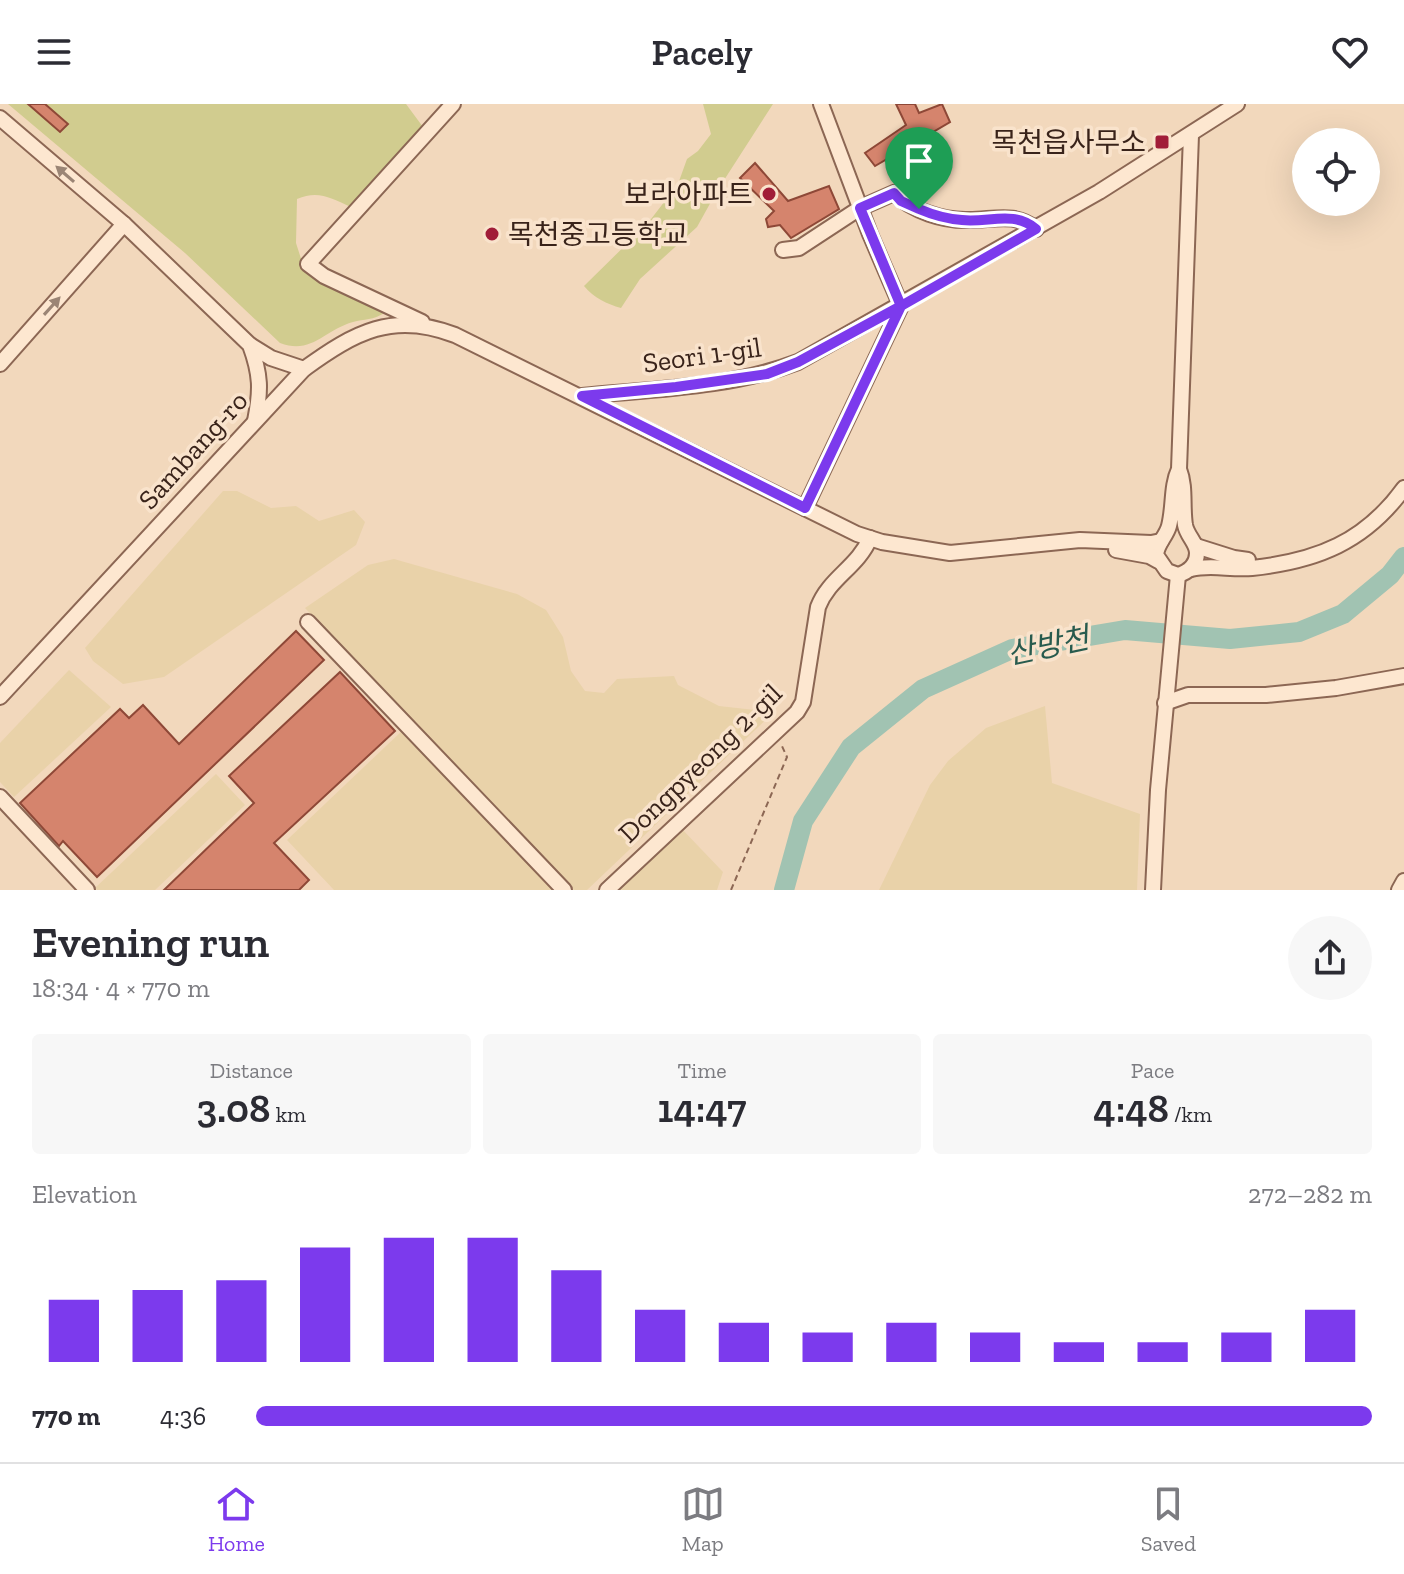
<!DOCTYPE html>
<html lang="en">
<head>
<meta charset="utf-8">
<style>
  :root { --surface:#fff; --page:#f7f7f7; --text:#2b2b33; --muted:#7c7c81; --line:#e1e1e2; --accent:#7c3aed }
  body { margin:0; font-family:"Zilla Slab","Noto Sans KR",serif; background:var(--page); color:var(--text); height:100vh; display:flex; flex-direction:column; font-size:30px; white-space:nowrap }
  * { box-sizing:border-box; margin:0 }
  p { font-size:26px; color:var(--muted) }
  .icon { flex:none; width:44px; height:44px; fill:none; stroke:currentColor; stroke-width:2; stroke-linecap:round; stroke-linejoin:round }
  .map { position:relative; height:786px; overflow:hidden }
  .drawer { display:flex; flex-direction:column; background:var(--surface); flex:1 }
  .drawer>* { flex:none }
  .tools { position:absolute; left:1292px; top:24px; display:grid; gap:16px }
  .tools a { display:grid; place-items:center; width:88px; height:88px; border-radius:50%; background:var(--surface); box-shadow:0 8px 32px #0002; font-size:40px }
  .pin { position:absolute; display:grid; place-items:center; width:68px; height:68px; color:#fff; margin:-82px -34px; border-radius:50% 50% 50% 0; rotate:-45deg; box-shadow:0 0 8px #0007 }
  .pin .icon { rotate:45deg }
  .round { display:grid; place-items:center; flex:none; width:84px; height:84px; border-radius:42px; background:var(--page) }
  .summary { display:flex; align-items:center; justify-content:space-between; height:136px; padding:0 32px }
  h1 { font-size:44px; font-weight:600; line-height:60px }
  .metrics { display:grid; grid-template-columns:repeat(3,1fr); gap:12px; height:136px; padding:8px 32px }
  .metrics div { display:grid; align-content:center; border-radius:8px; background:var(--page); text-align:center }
  .metrics b { font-size:40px; font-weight:600 }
  .metrics small { font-size:22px; font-weight:400 }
  .metrics p { font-size:22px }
  .chart { height:224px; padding:16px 32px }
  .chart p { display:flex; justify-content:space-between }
  .chart svg { width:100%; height:144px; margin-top:8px; stroke:var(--accent); stroke-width:6 }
  ul { padding:0 32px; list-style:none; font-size:26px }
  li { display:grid; grid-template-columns:128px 96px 1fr; align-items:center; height:60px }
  li i { height:20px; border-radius:10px; background:var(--accent) }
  header { display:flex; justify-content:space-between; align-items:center; height:104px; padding:0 32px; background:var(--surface); font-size:36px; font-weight:600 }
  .dock { display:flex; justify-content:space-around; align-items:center; height:112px; border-top:2px solid var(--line); background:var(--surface); font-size:22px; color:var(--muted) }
  .dock a { display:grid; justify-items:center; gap:4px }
  .dock .active { color:var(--accent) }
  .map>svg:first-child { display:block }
  .farmland { fill:#e9d2a9 }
  .green { fill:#d1cc8f }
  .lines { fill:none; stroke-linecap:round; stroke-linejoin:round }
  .river { stroke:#a1c3b2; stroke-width:20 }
  .building { fill:#d5846d; stroke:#8e4837; stroke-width:2 }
  .minor-casing { stroke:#8c6754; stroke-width:18 }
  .path { stroke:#8c6754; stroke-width:2; stroke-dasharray:6 4; stroke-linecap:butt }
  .minor { stroke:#fde7d0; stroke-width:14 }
  .oneway { fill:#9b8575 }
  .route-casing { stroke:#fff; stroke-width:16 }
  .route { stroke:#7c3aed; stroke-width:10 }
  .poi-dot { fill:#a11d38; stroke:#f9e3cc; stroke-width:3 }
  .labels { text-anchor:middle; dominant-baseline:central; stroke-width:7; stroke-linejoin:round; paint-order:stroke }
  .poi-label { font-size:28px; fill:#39231a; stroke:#f9e3cc; text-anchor:end }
  .street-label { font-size:28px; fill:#39231a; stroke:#f9e3cc }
  .water-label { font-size:30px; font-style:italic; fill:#285b4e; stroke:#f9e3cc }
</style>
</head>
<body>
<header><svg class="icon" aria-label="menu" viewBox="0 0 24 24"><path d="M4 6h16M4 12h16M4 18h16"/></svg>Pacely<svg class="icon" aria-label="heart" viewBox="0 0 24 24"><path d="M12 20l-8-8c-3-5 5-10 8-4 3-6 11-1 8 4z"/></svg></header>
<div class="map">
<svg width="1404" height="786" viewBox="0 0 1404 786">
  <rect width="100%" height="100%" fill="#f2d8bc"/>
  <g class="farmland">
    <path d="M223 387H237L271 404 296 402 319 417 354 406 365 418 356 441 164 573 123 580 93 557 85 544Z"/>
    <path d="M394 455 517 490 546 506 563 533 571 567 585 587 604 589 617 575 674 572 678 581 719 602 774 608 587 786H574L305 504 368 461Z"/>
    <path d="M69 566 111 603 14 693 0 678V639Z"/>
    <path d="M1045 602 1052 679 1140 710 1137 786H879L930 681 948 657 986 624Z"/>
    <path d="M404 625 555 786H334L287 736Z"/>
    <path d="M216 670 245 701 155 786H97L95 784Z"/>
    <path d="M679 722 723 768 717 786H607Z"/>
  </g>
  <g class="green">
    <path d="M8 0H406L423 23 351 103C331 94 318 86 297 95L296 139 304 164 384 204V209C374 216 364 215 353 218 324 226 312 251 280 239L185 149Z"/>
    <path d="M703 0H773L717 87 697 123 640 175 621 204C607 200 594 194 584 182L648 119 678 80 687 55 698 47 711 30Z"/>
  </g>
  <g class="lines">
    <path class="river" d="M784 786 803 717 851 643 923 585 1012 545 1125 526 1230 535 1299 528 1343 510 1390 471 1404 453"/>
  </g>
  <g class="building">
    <path d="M28 0H45L68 20 60 28Z"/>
    <path d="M896 0H915L919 9 942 0 950 18 875 62 865 49 906 21Z"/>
    <path d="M755 59 788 97 829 82 839 105 791 134 780 121 768 123 766 115 774 107 740 74Z"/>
    <path d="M296 527 324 556 97 773 63 737 59 742 20 699 120 605 129 614 143 601 179 640Z"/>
    <path d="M340 568 395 627 274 739 309 776 299 786H164L254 699 229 672Z"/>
  </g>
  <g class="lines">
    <defs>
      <g id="minor">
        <path d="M0 14 124 120"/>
        <path d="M783 146 799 144 860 104 894 89C912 107 944 117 969 116 994 116 1015 108 1036 125"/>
        <path d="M422 218 324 172 308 160 453 0"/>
        <path d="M250 241 271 254 304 265"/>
        <path d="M0 260 124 120 250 241C261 271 261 286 255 317"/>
        <path d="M582 292C654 285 730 284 798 258L1099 88 1237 0"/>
        <path d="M1179 365C1171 382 1174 403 1169 422 1166 433 1157 439 1156 451L1167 467 1178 471C1188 468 1197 461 1197 449 1197 439 1187 432 1185 421 1182 402 1186 383 1179 365L1191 31"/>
        <path d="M805 404 901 202 870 130 821 0"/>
        <path d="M1196 442 1234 454 1248 456"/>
        <path d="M1116 446 1149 452 1158 457"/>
        <path d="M1191 465C1211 460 1231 466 1252 464 1317 457 1365 438 1404 384"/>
        <path d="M308 518 564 786"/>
        <path d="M0 593 304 265C355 228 393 207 455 231L857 430 882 438 950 449 1080 436 1151 439 1161 437"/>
        <path d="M1165 599 1188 591H1266L1336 584 1404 572"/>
        <path d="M0 693 87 786"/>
        <path d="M607 786 797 608 803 598 818 503C829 474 858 463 870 434"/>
        <path d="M1153 786 1158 686 1178 471"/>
        <path d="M1399 786 1404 777"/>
      </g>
    </defs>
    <use href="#minor" class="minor-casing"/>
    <path class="path" d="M731 786 787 653 781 640"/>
    <use href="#minor" class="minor"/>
  </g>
  <defs><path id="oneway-solid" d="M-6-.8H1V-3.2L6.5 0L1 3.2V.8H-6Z" transform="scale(2)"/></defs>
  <g class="oneway">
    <use href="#oneway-solid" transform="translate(65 70) rotate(-139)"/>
    <use href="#oneway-solid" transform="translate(52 202) rotate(-48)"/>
  </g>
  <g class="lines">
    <defs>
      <path id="route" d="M919 105 901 97 894 89 860 104 901 202 798 258 767 270 676 283 582 292 805 404 901 202 1036 125C1013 106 989 119 962 116 947 115 933 111 919 105"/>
    </defs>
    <use href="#route" class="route-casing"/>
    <use href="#route" class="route"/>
  </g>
  <g class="poi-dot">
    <rect x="1154" y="30" width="16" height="16" rx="4"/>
    <circle cx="769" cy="90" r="8"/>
    <circle cx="492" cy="130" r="8"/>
  </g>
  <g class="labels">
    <g class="poi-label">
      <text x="1146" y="38">목천읍사무소</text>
      <text x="753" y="90">보라아파트</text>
      <text x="508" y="130" text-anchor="start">목천중고등학교</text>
    </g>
    <g class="street-label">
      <text transform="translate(702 251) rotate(-8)">Seori 1-gil</text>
      <text transform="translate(193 346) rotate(-48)">Sambang-ro</text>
      <text transform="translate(700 659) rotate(-44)">Dongpyeong 2-gil</text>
    </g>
    <g class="water-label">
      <text transform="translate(1048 542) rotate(-12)">산방천</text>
    </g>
  </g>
</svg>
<div class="tools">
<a><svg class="icon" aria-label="locate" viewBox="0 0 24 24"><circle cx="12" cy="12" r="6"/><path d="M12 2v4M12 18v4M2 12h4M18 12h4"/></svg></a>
</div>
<div class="pin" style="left:919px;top:105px;background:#1e9e55"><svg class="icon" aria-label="arrive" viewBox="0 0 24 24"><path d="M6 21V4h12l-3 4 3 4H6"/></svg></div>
</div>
<section class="drawer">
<div class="summary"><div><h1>Evening run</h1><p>18:34 · 4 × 770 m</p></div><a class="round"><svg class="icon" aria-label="share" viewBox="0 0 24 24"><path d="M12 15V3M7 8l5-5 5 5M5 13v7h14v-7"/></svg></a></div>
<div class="metrics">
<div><p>Distance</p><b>3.08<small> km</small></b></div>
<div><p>Time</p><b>14:47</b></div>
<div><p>Pace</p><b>4:48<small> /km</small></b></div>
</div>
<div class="chart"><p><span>Elevation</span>272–282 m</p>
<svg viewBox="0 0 160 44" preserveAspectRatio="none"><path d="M5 44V25M15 44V22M25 44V19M35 44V9M45 44V6M55 44V6M65 44V16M75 44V28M85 44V32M95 44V35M105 44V32M115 44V35M125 44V38M135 44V38M145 44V35M155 44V28"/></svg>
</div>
<ul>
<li><b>770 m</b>4:36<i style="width:100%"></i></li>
</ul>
</section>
<nav class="dock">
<a class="active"><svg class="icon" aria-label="home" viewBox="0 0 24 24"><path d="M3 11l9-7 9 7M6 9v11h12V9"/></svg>Home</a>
<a><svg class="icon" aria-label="map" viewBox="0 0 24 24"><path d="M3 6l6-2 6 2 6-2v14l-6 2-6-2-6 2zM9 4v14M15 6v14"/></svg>Map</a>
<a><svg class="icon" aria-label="saved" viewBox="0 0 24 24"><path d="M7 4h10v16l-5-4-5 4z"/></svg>Saved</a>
</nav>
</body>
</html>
